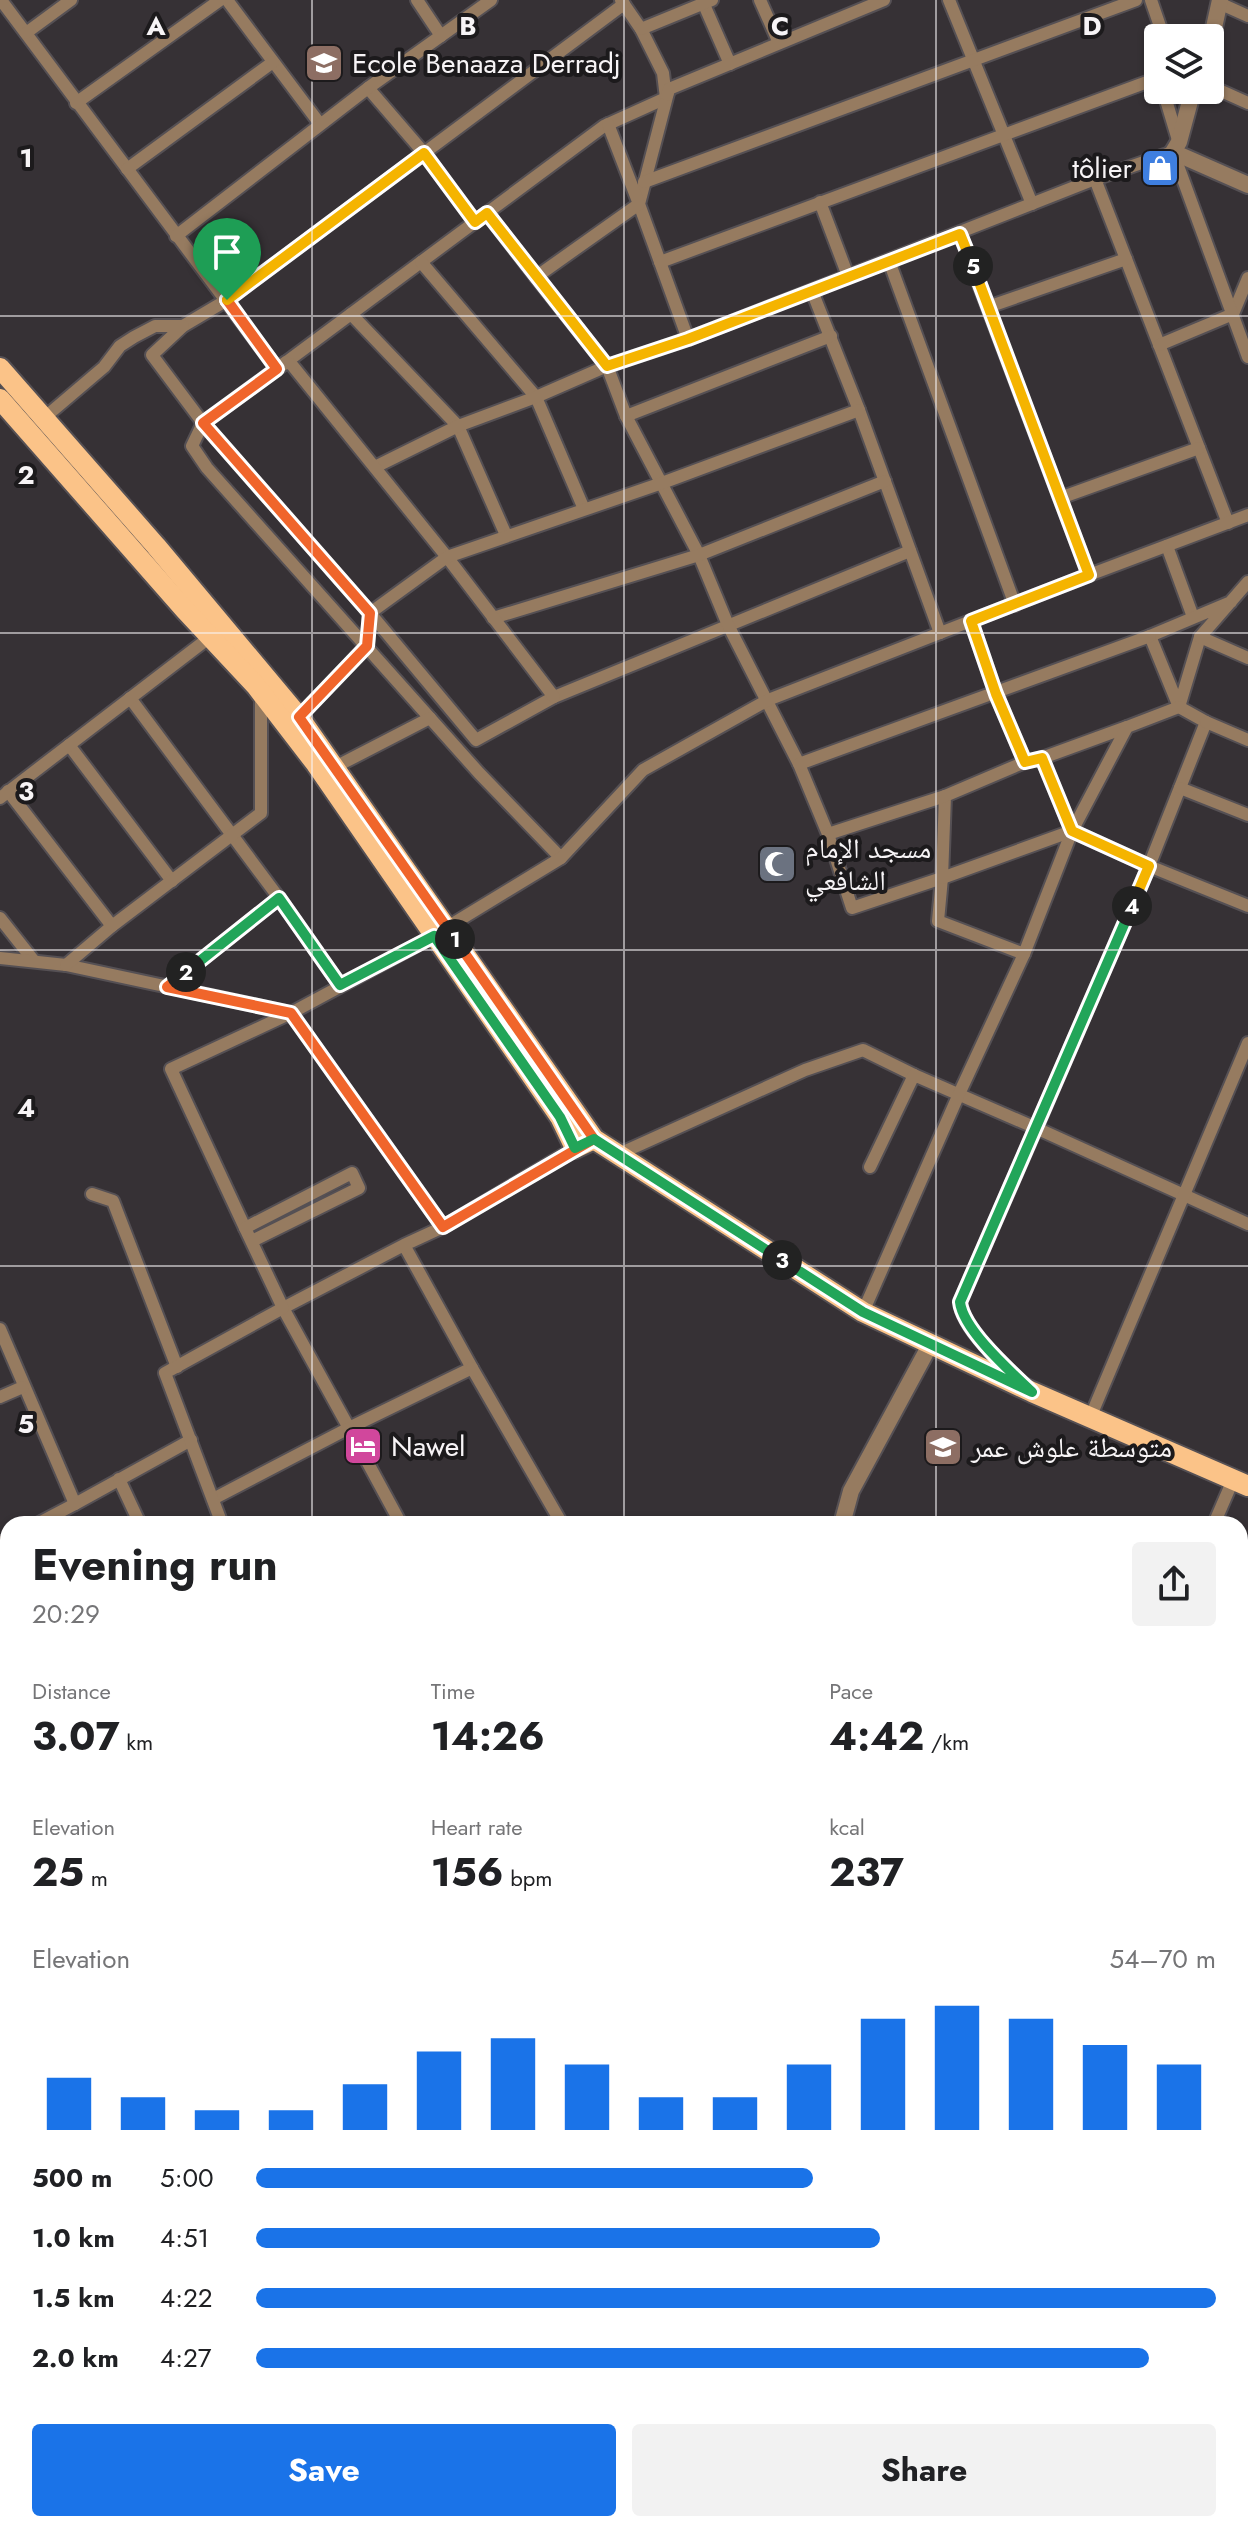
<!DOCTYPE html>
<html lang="en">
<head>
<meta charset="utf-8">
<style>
  :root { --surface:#fff; --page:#f2f2f2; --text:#202124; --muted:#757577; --accent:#1a73e8 }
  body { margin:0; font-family:Jost,"Noto Naskh Arabic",sans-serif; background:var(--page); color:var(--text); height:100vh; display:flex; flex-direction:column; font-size:30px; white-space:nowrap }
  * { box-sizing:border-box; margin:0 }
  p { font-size:26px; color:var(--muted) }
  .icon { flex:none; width:44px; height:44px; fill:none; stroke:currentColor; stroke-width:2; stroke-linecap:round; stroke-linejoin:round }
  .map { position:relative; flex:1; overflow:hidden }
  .side { position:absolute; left:0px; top:1516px; width:1248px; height:1016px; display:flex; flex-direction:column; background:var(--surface); border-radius:24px 24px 0 0; box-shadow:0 2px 6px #0004 }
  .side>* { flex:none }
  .controls { position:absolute; left:1144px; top:24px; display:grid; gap:16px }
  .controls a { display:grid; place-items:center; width:80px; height:80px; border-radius:8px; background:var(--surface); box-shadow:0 2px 6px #0004; font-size:40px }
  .pin { position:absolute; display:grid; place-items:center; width:68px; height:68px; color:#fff; margin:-82px -34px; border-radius:50% 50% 50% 0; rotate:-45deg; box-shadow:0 0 8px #0007 }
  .pin .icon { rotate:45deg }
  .km { position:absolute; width:40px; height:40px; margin:-20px; border-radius:50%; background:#222; color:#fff; font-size:22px; line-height:40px; text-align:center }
  .round { display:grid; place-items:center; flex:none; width:84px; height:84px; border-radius:8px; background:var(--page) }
  .headline { display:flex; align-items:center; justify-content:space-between; height:136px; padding:0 32px }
  h1 { font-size:44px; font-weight:700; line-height:60px }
  .metrics { display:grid; grid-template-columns:repeat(3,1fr); gap:12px; height:136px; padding:8px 32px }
  .metrics div { display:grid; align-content:center }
  .metrics b { font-size:40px; font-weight:700 }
  .metrics small { font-size:22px; font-weight:400 }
  .metrics p { font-size:22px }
  .chart { height:224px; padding:16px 32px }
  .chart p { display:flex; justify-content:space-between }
  .chart svg { width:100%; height:144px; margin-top:8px; stroke:var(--accent); stroke-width:6 }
  .primary-button { display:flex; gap:16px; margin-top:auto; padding:16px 32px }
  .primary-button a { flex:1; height:92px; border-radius:8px; background:var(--accent); color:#fff; font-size:32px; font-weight:700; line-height:92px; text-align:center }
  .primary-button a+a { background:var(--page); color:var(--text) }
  ul { padding:0 32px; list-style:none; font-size:26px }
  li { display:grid; grid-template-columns:128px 96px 1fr; align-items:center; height:60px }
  li i { height:20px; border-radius:10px; background:var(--accent) }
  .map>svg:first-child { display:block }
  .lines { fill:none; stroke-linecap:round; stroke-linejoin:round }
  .minor-casing { stroke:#555054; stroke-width:16 }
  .tertiary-casing { stroke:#555054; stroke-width:20 }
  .primary-casing { stroke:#555054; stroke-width:24 }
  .minor { stroke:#967b60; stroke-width:12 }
  .tertiary { stroke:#967b60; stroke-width:16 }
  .primary { stroke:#fbc388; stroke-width:20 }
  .split-1-casing { stroke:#fff; stroke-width:16 }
  .split-2-casing { stroke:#fff; stroke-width:16 }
  .split-3-casing { stroke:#fff; stroke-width:16 }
  .split-4-casing { stroke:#fff; stroke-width:16 }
  .split-5-casing { stroke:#fff; stroke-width:16 }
  .split-6-casing { stroke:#fff; stroke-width:16 }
  .split-1 { stroke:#f0652b; stroke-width:10 }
  .split-2 { stroke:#f0652b; stroke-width:10 }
  .split-3 { stroke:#22a559; stroke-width:10 }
  .split-4 { stroke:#22a559; stroke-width:10 }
  .split-5 { stroke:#f5b400; stroke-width:10 }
  .split-6 { stroke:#f5b400; stroke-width:10 }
  .grid { fill:none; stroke:#f7f4f6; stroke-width:2; stroke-opacity:0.55 }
  .labels { text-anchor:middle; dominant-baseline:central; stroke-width:8; stroke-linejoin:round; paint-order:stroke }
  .poi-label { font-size:28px; fill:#f7f4f6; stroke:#1c1a1c; text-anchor:start }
  .grid-label { font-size:26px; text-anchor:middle; font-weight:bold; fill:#f7f4f6; stroke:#1c1a1c; stroke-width:8; stroke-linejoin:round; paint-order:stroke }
</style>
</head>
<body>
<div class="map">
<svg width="1248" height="2532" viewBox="0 0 1248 2532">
  <rect width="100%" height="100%" fill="#363135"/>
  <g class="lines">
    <defs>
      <g id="minor">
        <path d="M1 0 277 369 604 126 666 98"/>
        <path d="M227 0 320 124"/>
        <path d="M417 0 441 36"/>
        <path d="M621 0 641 29 663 73 666 98"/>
        <path d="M702 0 730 64"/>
        <path d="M760 0 779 43"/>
        <path d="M949 0 1032 204"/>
        <path d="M1151 0 1164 38"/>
        <path d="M1219 3 1248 16"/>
        <path d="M624 4 227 300 183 326 152 355 203 423 370 613 476 740 554 697 910 551"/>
        <path d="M641 29 712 0"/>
        <path d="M26 33 71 0"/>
        <path d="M1210 86 1248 103"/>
        <path d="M368 88 424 153 475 222"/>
        <path d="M669 89 639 204 688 339"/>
        <path d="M1163 90 1178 140"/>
        <path d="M667 95 669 89 884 0"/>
        <path d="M76 103 220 0"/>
        <path d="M608 124 639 204 536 277 607 366 626 416 699 555 728 625 799 764 828 834 852 908 942 878 938 921 1024 954 1072 831 1042 758 1127 727"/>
        <path d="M127 169 273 62"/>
        <path d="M644 182 1136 0"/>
        <path d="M820 202 848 276"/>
        <path d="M487 213 536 277"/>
        <path d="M960 234 1089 575"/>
        <path d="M176 236 368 88 491 0"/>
        <path d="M1126 259 1228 523"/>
        <path d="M889 261 1015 605"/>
        <path d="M421 262 536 397 584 509"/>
        <path d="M660 262 1158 78"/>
        <path d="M812 291 859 410 940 633"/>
        <path d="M988 307 1126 259 1095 179"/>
        <path d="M351 314 458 426 506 535"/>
        <path d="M1159 345 1233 314 1248 278"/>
        <path d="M626 416 831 336"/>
        <path d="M44 418 104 367 120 346 134 337 155 326H183"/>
        <path d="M375 467 458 426 536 397 607 366 688 339 1095 179 1173 152 1248 357"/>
        <path d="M1060 498 1199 448"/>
        <path d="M1167 546 1193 617"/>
        <path d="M1231 602 1150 636 1179 707 1200 637 1248 582"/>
        <path d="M493 618 699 555 885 481"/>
        <path d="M971 621 996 694 1025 762"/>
        <path d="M1200 637 1248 658"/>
        <path d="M554 697 447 557 292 365 286 362 203 423 192 446 207 468 479 773 561 858"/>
        <path d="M130 698 279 898 340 985"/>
        <path d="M1179 707 1206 722 1149 866 1072 831 1127 727Z"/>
        <path d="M299 717 367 646 370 613 447 557 662 483 859 410"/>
        <path d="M1206 722 1248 740"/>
        <path d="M69 745 172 881"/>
        <path d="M1042 758 1025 762 945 796 942 878 1072 831"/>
        <path d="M799 764 1150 636"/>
        <path d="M335 767 430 718"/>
        <path d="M1180 788 1248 815"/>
        <path d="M8 791 112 926"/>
        <path d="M0 798 210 637"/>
        <path d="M828 834 945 796"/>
        <path d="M1248 906 1149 866 1036 1128 1248 1224"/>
        <path d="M0 918 34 961"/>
        <path d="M446 928 561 858 643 770 768 700 1089 575 1248 515"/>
        <path d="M0 958 66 965 291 1013 443 1227"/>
        <path d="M66 965 112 926 261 813V695"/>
        <path d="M167 987 279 898"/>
        <path d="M619 1154 805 1070 863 1050 914 1075"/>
        <path d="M870 1167 914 1075 1036 1128 960 1302C963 1329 1001 1362 1020 1381"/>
        <path d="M92 1194 113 1201 177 1367"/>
        <path d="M245 1228 171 1069 291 1013 434 936"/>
        <path d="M404 1245 472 1368 349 1428 283 1308 404 1245 443 1227 575 1148"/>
        <path d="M863 1312 959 1094 1024 954"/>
        <path d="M0 1329 75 1504 191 1440"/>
        <path d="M472 1368 562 1524"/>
        <path d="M0 1397 23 1387"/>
        <path d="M1090 1418 1248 1043"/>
        <path d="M119 1479 140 1524"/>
        <path d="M213 1499 349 1428 401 1524"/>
        <path d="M37 1524 75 1504"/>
        <path d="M222 1524 165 1373 283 1308 245 1228 352 1173 359 1188 252 1241"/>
        <path d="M1214 1524 1233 1480"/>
        <path d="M0 1542 8 1560"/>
        <path d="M0 1642 8 1639"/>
        <path d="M1240 1828 1248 1829"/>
        <path d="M0 2120 8 2117"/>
        <path d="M0 2188 8 2185"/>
        <path d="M1240 2245 1248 2225"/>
        <path d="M0 2260 8 2257"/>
        <path d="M1240 2318 1248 2322"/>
        <path d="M0 2341 8 2338"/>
        <path d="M0 2418 8 2415"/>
        <path d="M0 2455 8 2485"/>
        <path d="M0 2495 8 2493"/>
        <path d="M19 2524 21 2532"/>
        <path d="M207 2524 209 2532"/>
        <path d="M284 2524 287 2532"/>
        <path d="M359 2524 362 2532"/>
        <path d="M436 2524 439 2532"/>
        <path d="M139 2532 167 2524"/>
        <path d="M589 2532 617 2524"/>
        <path d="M724 2532 731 2524"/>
      </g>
      <g id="tertiary">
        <path d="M1210 46 1220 0"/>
        <path d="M1193 90 1179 142 1173 152 1248 185"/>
        <path d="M842 1524 851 1491 930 1345"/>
      </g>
      <g id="primary">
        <path d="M0 368 156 546 299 717 594 1139 863 1312 1032 1392 1248 1486"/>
        <path d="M0 399 185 610 256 686 316 764 560 1117 575 1148 594 1139"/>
        <path d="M1240 2100 1248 2081"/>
        <path d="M1240 2151 1248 2131"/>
        <path d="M1065 2532 1069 2524"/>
      </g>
    </defs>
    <use href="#minor" class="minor-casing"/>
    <use href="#tertiary" class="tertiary-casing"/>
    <use href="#primary" class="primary-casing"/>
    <use href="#minor" class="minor"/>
    <use href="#tertiary" class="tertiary"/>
    <use href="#primary" class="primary"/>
  </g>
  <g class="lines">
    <defs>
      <path id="split-1" d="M227 300 277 369 203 423 370 613 367 646 299 717 455 939"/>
      <path id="split-2" d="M186 972 167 987 291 1013 443 1227 594 1139 455 939"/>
      <path id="split-3" d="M186 972 279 898 340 985 434 936 560 1117 575 1148 594 1139 782 1260"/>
      <path id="split-4" d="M782 1260 863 1312 1032 1392C1011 1372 963 1330 960 1302L1132 906"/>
      <path id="split-5" d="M973 266 1089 575 971 621 996 694 1025 762 1042 758 1072 831 1149 866 1132 906"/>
      <path id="split-6" d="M227 300 424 153 475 222 487 213 607 366 688 339 960 234 973 266"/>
    </defs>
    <use href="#split-1" class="split-1-casing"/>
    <use href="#split-2" class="split-2-casing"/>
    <use href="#split-3" class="split-3-casing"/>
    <use href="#split-4" class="split-4-casing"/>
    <use href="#split-5" class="split-5-casing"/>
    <use href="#split-6" class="split-6-casing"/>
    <use href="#split-1" class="split-1"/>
    <use href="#split-2" class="split-2"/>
    <use href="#split-3" class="split-3"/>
    <use href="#split-4" class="split-4"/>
    <use href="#split-5" class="split-5"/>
    <use href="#split-6" class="split-6"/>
  </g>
  <path class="grid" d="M312 0V1524M624 0V1524M936 0V1524M0 316H1248M0 633H1248M0 950H1248M0 1266H1248M0 1582H8M1240 1582H1248M0 1899H8M1240 1899H1248M0 2216H8M1240 2216H1248M312 2524V2532M624 2524V2532M936 2524V2532"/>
  <defs>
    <symbol id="school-square" viewBox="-11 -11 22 22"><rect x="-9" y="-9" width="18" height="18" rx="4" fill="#8d6e63" stroke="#1c1a1c"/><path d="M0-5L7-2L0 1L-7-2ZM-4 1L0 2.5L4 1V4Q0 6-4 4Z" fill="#fff"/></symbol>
    <symbol id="shop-square" viewBox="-11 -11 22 22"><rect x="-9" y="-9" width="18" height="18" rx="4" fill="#3f7fe0" stroke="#1c1a1c"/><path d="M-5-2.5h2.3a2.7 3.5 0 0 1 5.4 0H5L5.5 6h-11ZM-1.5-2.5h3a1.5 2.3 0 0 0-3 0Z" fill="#fff"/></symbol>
    <symbol id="mosque-square" viewBox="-11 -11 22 22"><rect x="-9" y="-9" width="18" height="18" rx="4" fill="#6b7280" stroke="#1c1a1c"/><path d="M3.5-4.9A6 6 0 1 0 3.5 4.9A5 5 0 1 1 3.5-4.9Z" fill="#fff"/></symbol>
    <symbol id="hotel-square" viewBox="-11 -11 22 22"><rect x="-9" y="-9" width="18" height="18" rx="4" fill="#d1479c" stroke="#1c1a1c"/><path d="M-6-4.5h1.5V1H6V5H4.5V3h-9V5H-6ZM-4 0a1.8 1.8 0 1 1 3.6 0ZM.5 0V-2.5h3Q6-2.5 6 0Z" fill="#fff"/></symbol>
  </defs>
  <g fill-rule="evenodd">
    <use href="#school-square" x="302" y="41" width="44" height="44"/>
    <use href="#shop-square" x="1138" y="146" width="44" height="44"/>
    <use href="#mosque-square" x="755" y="842" width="44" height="44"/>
    <use href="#hotel-square" x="341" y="1424" width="44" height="44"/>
    <use href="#school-square" x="921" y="1425" width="44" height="44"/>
  </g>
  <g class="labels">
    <g class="poi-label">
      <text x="352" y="63">Ecole Benaaza Derradj</text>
      <text x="1132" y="168" text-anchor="end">tôlier</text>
      <text x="805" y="848">مسجد الإمام<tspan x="805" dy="32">الشافعي</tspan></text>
      <text x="391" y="1446">Nawel</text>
      <text x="971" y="1447">متوسطة علوش عمر</text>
    </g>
  </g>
  <g class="grid-label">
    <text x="156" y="35">A</text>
    <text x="468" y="35">B</text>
    <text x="780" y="35">C</text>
    <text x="1092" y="35">D</text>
    <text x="26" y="167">1</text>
    <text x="26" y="484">2</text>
    <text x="26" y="800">3</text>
    <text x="26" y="1117">4</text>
    <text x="26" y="1433">5</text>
  </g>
</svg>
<div class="controls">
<a><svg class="icon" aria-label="layers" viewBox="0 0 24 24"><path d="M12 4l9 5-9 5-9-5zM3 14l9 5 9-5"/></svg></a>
</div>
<div class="pin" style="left:227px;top:300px;background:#1e9e55"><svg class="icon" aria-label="arrive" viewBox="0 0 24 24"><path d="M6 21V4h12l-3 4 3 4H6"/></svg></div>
<b class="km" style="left:455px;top:939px">1</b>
<b class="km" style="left:186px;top:972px">2</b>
<b class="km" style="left:782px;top:1260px">3</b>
<b class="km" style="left:1132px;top:906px">4</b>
<b class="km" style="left:973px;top:266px">5</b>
<section class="side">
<div class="headline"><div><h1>Evening run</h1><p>20:29</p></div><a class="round"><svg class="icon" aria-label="share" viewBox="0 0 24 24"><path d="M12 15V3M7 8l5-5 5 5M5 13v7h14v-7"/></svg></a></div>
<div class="metrics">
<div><p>Distance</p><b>3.07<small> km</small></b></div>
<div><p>Time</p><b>14:26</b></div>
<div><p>Pace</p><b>4:42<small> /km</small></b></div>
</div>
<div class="metrics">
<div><p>Elevation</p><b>25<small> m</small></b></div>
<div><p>Heart rate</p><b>156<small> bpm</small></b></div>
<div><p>kcal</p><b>237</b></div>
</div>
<div class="chart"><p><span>Elevation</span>54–70 m</p>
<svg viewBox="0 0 160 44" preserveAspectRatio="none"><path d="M5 44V28M15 44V34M25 44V38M35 44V38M45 44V30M55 44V20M65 44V16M75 44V24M85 44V34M95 44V34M105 44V24M115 44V10M125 44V6M135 44V10M145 44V18M155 44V24"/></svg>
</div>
<ul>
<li><b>500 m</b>5:00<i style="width:58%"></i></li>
<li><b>1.0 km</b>4:51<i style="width:65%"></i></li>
<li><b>1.5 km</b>4:22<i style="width:100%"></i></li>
<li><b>2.0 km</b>4:27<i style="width:93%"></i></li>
</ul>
<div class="primary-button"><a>Save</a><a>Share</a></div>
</section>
</div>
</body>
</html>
